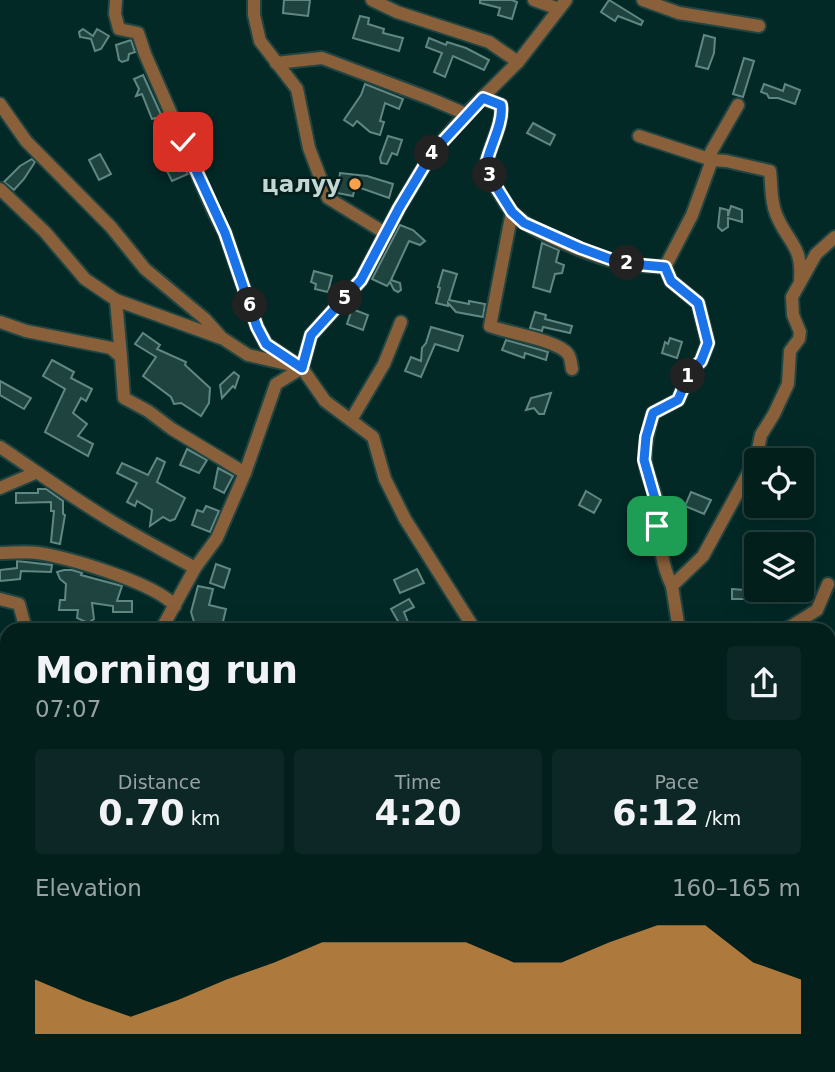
<!DOCTYPE html>
<html lang="en">
<head>
<meta charset="utf-8">
<style>
  :root { --surface:#021f1c; --page:#0c2725; --text:#f1f3f6; --muted:#96a2a3; --line:#233d3b; --accent:#f8a04b }
  body { margin:0; font-family:"DejaVu Sans",sans-serif; background:var(--page); color:var(--text); height:100vh; display:flex; flex-direction:column; font-size:26px; white-space:nowrap }
  * { box-sizing:border-box; margin:0 }
  p { font-size:23px; color:var(--muted) }
  .icon { flex:none; width:38px; height:38px; fill:none; stroke:currentColor; stroke-width:2; stroke-linecap:round; stroke-linejoin:round }
  .map { position:relative; flex:1; overflow:hidden }
  .details { position:absolute; left:0px; top:623px; width:836px; height:450px; display:flex; flex-direction:column; background:var(--surface); border-radius:21px 21px 0 0; box-shadow:0 7px 28px #0002,0 0 0 2px var(--line) }
  .details>* { flex:none }
  .fabs { position:absolute; left:744px; top:448px; display:grid; gap:14px }
  .fabs a { display:grid; place-items:center; width:70px; height:70px; border-radius:7px; background:var(--surface); box-shadow:0 7px 28px #0002,0 0 0 2px var(--line); font-size:35px }
  .pin { position:absolute; display:grid; place-items:center; width:60px; height:60px; color:#fff; margin:-30px; border-radius:14px; box-shadow:0 4px 10px #0006 }
  .km { position:absolute; width:35px; height:35px; margin:-18px; border-radius:50%; background:#222; color:#fff; font-size:19px; line-height:35px; text-align:center }
  .round { display:grid; place-items:center; flex:none; width:74px; height:74px; border-radius:7px; background:var(--page) }
  .headline { display:flex; align-items:center; justify-content:space-between; height:119px; padding:0 35px }
  h1 { font-size:38px; font-weight:600; line-height:52px }
  .metrics { display:grid; grid-template-columns:repeat(3,1fr); gap:10px; height:119px; padding:7px 35px }
  .metrics div { display:grid; align-content:center; border-radius:7px; background:var(--page); text-align:center }
  .metrics b { font-size:35px; font-weight:600 }
  .metrics small { font-size:19px; font-weight:400 }
  .metrics p { font-size:19px }
  .chart { height:196px; padding:14px 35px }
  .chart p { display:flex; justify-content:space-between }
  .chart svg { width:100%; height:126px; margin-top:7px; fill:var(--accent); opacity:.7 }
  .map>svg:first-child { display:block }
  .building { fill:#1f4440; stroke:#618782; stroke-width:2 }
  .lines { fill:none; stroke-linecap:round; stroke-linejoin:round }
  .lane-casing { stroke:#214542; stroke-width:10 }
  .street-casing { stroke:#214542; stroke-width:16 }
  .lane { stroke:#8a603a; stroke-width:6 }
  .street { stroke:#8a603a; stroke-width:12 }
  .route-casing { stroke:#fff; stroke-width:14 }
  .route { stroke:#1a73e8; stroke-width:9 }
  .poi-dot { fill:#f8a04b; stroke:#031e1b; stroke-width:2.5 }
  .labels { text-anchor:middle; dominant-baseline:central; stroke-width:5; stroke-linejoin:round; paint-order:stroke }
  .poi-label { font-size:23px; font-weight:bold; fill:#c3d6d3; stroke:#031e1b; text-anchor:end }
</style>
</head>
<body>
<div class="map">
<svg width="835" height="1072" viewBox="0 0 835 1072">
  <rect width="100%" height="100%" fill="#022926"/>
  <g class="building">
    <path d="M284 0H310L308 16 283 13Z"/>
    <path d="M480 0H512L517 2 512 19 498 15 500 8 480 3Z"/>
    <path d="M609 0 643 21 641 25 618 16 615 21 601 12Z"/>
    <path d="M360 16 369 18 368 24 384 29 383 33 403 38 399 51 353 38Z"/>
    <path d="M83 29 93 36 97 29 109 36 101 49 95 51 91 39 80 37 79 32Z"/>
    <path d="M704 35 715 38 714 53 708 69 696 66Z"/>
    <path d="M429 38 446 45 447 42 466 48 489 60 484 70 453 56 445 77 434 72 442 53 426 47Z"/>
    <path d="M131 40 135 52 129 54 128 60 122 62 119 60 116 45Z"/>
    <path d="M744 58 754 61 743 97 733 94Z"/>
    <path d="M143 75 188 174 172 181 164 165 172 162 155 118 152 119 142 94 136 96 139 89 134 79Z"/>
    <path d="M365 84 403 99 399 109 385 103 380 121 384 122 380 135 370 132 357 121 353 126 344 120 361 95Z"/>
    <path d="M764 84 783 91 785 84 800 90 795 104 778 98H769L767 94 761 92Z"/>
    <path d="M533 123 555 135 550 145 527 133Z"/>
    <path d="M388 136 402 140 397 155 392 153 387 164 381 163 380 158Z"/>
    <path d="M100 154 111 174 99 180 89 160Z"/>
    <path d="M32 159 35 162 24 179 14 190 4 182 20 166Z"/>
    <path d="M340 173 367 176 393 184 389 198 355 186 353 196 337 193Z"/>
    <path d="M731 206 742 210V222L728 218V227L722 231 718 227 720 208 728 210V216Z"/>
    <path d="M400 225 413 230 425 241 420 245 409 241 391 280 400 283 401 290 398 292 394 290 390 282 387 286 372 279Z"/>
    <path d="M542 243 559 250 556 262 564 265 562 273 555 274 550 292 533 287Z"/>
    <path d="M443 270 457 274 449 300 469 304V301L485 304 483 317 456 312 448 303V306L436 303 440 288 438 287Z"/>
    <path d="M314 271 332 276 328 292 315 289 316 284 311 282Z"/>
    <path d="M352 309 368 315 363 330 347 324Z"/>
    <path d="M535 312 546 315 545 319 572 326 570 333 543 327 542 331 530 328Z"/>
    <path d="M431 327 463 336 458 351 435 344 421 377 405 371 411 357 421 361 422 348 426 343Z"/>
    <path d="M143 333 160 345 157 349 186 362 185 365 210 388 209 403 201 416 181 403 174 404 171 397 143 376 156 357 135 344Z"/>
    <path d="M670 338 682 342 677 358 662 353 665 342 668 344Z"/>
    <path d="M506 340 548 352 546 360 525 353 524 358 502 350Z"/>
    <path d="M52 360 74 372 71 378 92 389 86 401 81 398 73 413 87 424 78 436 93 444 88 456 45 432 65 389 43 376Z"/>
    <path d="M234 372 239 376 235 388 233 386 222 398 220 385Z"/>
    <path d="M0 381 31 398 24 409 0 395Z"/>
    <path d="M551 393 544 414H539L534 408 526 410 531 398Z"/>
    <path d="M187 449 207 460 199 473 180 465Z"/>
    <path d="M157 458 165 462 157 482 185 498 175 519 170 521 163 517 150 526 152 510 137 501 135 506 127 502 137 483 117 473 122 463 148 475Z"/>
    <path d="M218 468 233 476 224 493 214 488Z"/>
    <path d="M38 489H46L63 501V514L65 515 60 544 51 542 54 511H51V502L16 503V493H38Z"/>
    <path d="M586 491 601 500 594 513 579 505Z"/>
    <path d="M691 492 711 500 704 514 685 506Z"/>
    <path d="M206 506 219 511 210 532 192 525 197 510 203 512Z"/>
    <path d="M17 561 52 565 51 572 21 571 20 579 0 581V570L17 568Z"/>
    <path d="M216 564 230 569 224 588 210 583Z"/>
    <path d="M417 569 424 583 400 593 394 580Z"/>
    <path d="M64 570H72L82 573 81 575 122 586 117 601H132V612H113V606L92 603 94 619 88 623 77 618 78 610H59L60 600H65L66 584 60 579 57 572Z"/>
    <path d="M198 586 213 589 209 605 226 609 221 630H203L205 624 194 622 191 612Z"/>
    <path d="M732 589 758 591 763 598 756 602 747 593V599H732Z"/>
    <path d="M409 599 414 607 404 612 411 630H403L391 609Z"/>
  </g>
  <g class="lines">
    <defs>
      <path id="lane" d="M0 1046 7 1045"/>
      <g id="street">
        <path d="M116 0 115 14 119 29 138 33 145 54 214 212 225 233 257 327 266 344 302 368"/>
        <path d="M254 0V15L260 41 297 89 309 148 328 198 385 233"/>
        <path d="M372 0 397 12 489 42 518 62"/>
        <path d="M534 0 559 9"/>
        <path d="M643 0 679 13 759 26"/>
        <path d="M276 63 322 58 431 99 466 114"/>
        <path d="M483 98 501 105C504 124 488 148 485 169 496 183 502 202 514 214 533 233 596 258 622 263 636 266 651 266 665 267L671 281 698 303 708 343 701 361 690 372 678 400 653 413C649 428 645 441 645 456 644 470 653 485 656 499 661 531 657 555 672 586"/>
        <path d="M0 104 26 141 111 227 145 269 205 319 222 338 248 355 291 365"/>
        <path d="M738 105 711 152 712 160 726 161 770 171C772 186 770 199 776 214 787 242 803 246 800 279"/>
        <path d="M639 136 712 160 692 215 665 267"/>
        <path d="M0 189 45 232 85 279 116 300 121 357"/>
        <path d="M512 212 490 326C507 333 558 340 568 354 571 358 571 364 572 369"/>
        <path d="M116 300 221 338"/>
        <path d="M0 322 26 331 111 348 121 357 124 398 148 411 172 429 245 473"/>
        <path d="M351 420 384 364 401 322"/>
        <path d="M0 447C33 469 66 493 100 514 131 534 163 550 195 568"/>
        <path d="M0 488 35 473"/>
        <path d="M0 553C13 553 26 551 38 553 70 558 155 583 175 606"/>
        <path d="M0 599 19 604 26 630"/>
        <path d="M161 630 195 568 217 538 245 473 276 384 302 368"/>
        <path d="M475 630 405 519 385 479 373 437 325 401 302 368 311 335 361 280 399 208 432 153 466 114 518 62 566 0"/>
        <path d="M679 630 672 586 703 556 756 459 761 435 774 414 788 384 790 351 799 339 800 332 793 315 792 297 816 254 835 237"/>
        <path d="M785 630 817 610 828 584"/>
        <path d="M0 641H7"/>
        <path d="M0 711 7 710"/>
        <path d="M0 768 7 766"/>
        <path d="M830 811 835 809"/>
        <path d="M0 834 7 831"/>
        <path d="M830 875 835 877"/>
        <path d="M0 918 7 916"/>
        <path d="M830 931 835 932"/>
        <path d="M830 989 835 990"/>
        <path d="M830 1052 835 1053"/>
        <path d="M21 1072 22 1066"/>
        <path d="M672 1072 673 1066"/>
      </g>
    </defs>
    <use href="#lane" class="lane-casing"/>
    <use href="#street" class="street-casing"/>
    <use href="#lane" class="lane"/>
    <use href="#street" class="street"/>
  </g>
  <g class="lines">
    <defs>
      <path id="route" d="M183 142 225 233 257 327 266 344 302 368 311 335 361 280 399 208 432 153 483 98 501 105C504 124 488 149 485 169L512 212 524 223 580 248 621 263 665 267 671 281 698 303 708 343 701 361 690 372 678 400 653 413 646 437 644 460 656 502 657 526"/>
    </defs>
    <use href="#route" class="route-casing"/>
    <use href="#route" class="route"/>
  </g>
  <circle class="poi-dot" cx="355" cy="184" r="7"/>
  <g class="labels">
    <g class="poi-label">
      <text x="341" y="184">цалуу</text>
    </g>
  </g>
</svg>
<div class="fabs">
<a><svg class="icon" aria-label="locate" viewBox="0 0 24 24"><circle cx="12" cy="12" r="6"/><path d="M12 2v4M12 18v4M2 12h4M18 12h4"/></svg></a>
<a><svg class="icon" aria-label="layers" viewBox="0 0 24 24"><path d="M12 4l9 5-9 5-9-5zM3 14l9 5 9-5"/></svg></a>
</div>
<div class="pin" style="left:657px;top:526px;background:#1e9e55"><svg class="icon" aria-label="arrive" viewBox="0 0 24 24"><path d="M6 21V4h12l-3 4 3 4H6"/></svg></div>
<div class="pin" style="left:183px;top:142px;background:#d93025"><svg class="icon" aria-label="check" viewBox="0 0 24 24"><path d="M5 12l5 5 9-10"/></svg></div>
<b class="km" style="left:688px;top:376px">1</b>
<b class="km" style="left:627px;top:263px">2</b>
<b class="km" style="left:490px;top:175px">3</b>
<b class="km" style="left:432px;top:153px">4</b>
<b class="km" style="left:345px;top:298px">5</b>
<b class="km" style="left:250px;top:305px">6</b>
<section class="details">
<div class="headline"><div><h1>Morning run</h1><p>07:07</p></div><a class="round"><svg class="icon" aria-label="share" viewBox="0 0 24 24"><path d="M12 15V3M7 8l5-5 5 5M5 13v7h14v-7"/></svg></a></div>
<div class="metrics">
<div><p>Distance</p><b>0.70<small> km</small></b></div>
<div><p>Time</p><b>4:20</b></div>
<div><p>Pace</p><b>6:12<small> /km</small></b></div>
</div>
<div class="chart"><p><span>Elevation</span>160–165 m</p>
<svg viewBox="0 0 160 44" preserveAspectRatio="none"><path d="M0 44V25L10 32L20 38L30 32L40 25L50 19L60 12L70 12L80 12L90 12L100 19L110 19L120 12L130 6L140 6L150 19L160 25V44z"/></svg>
</div>
</section>
</div>
</body>
</html>
